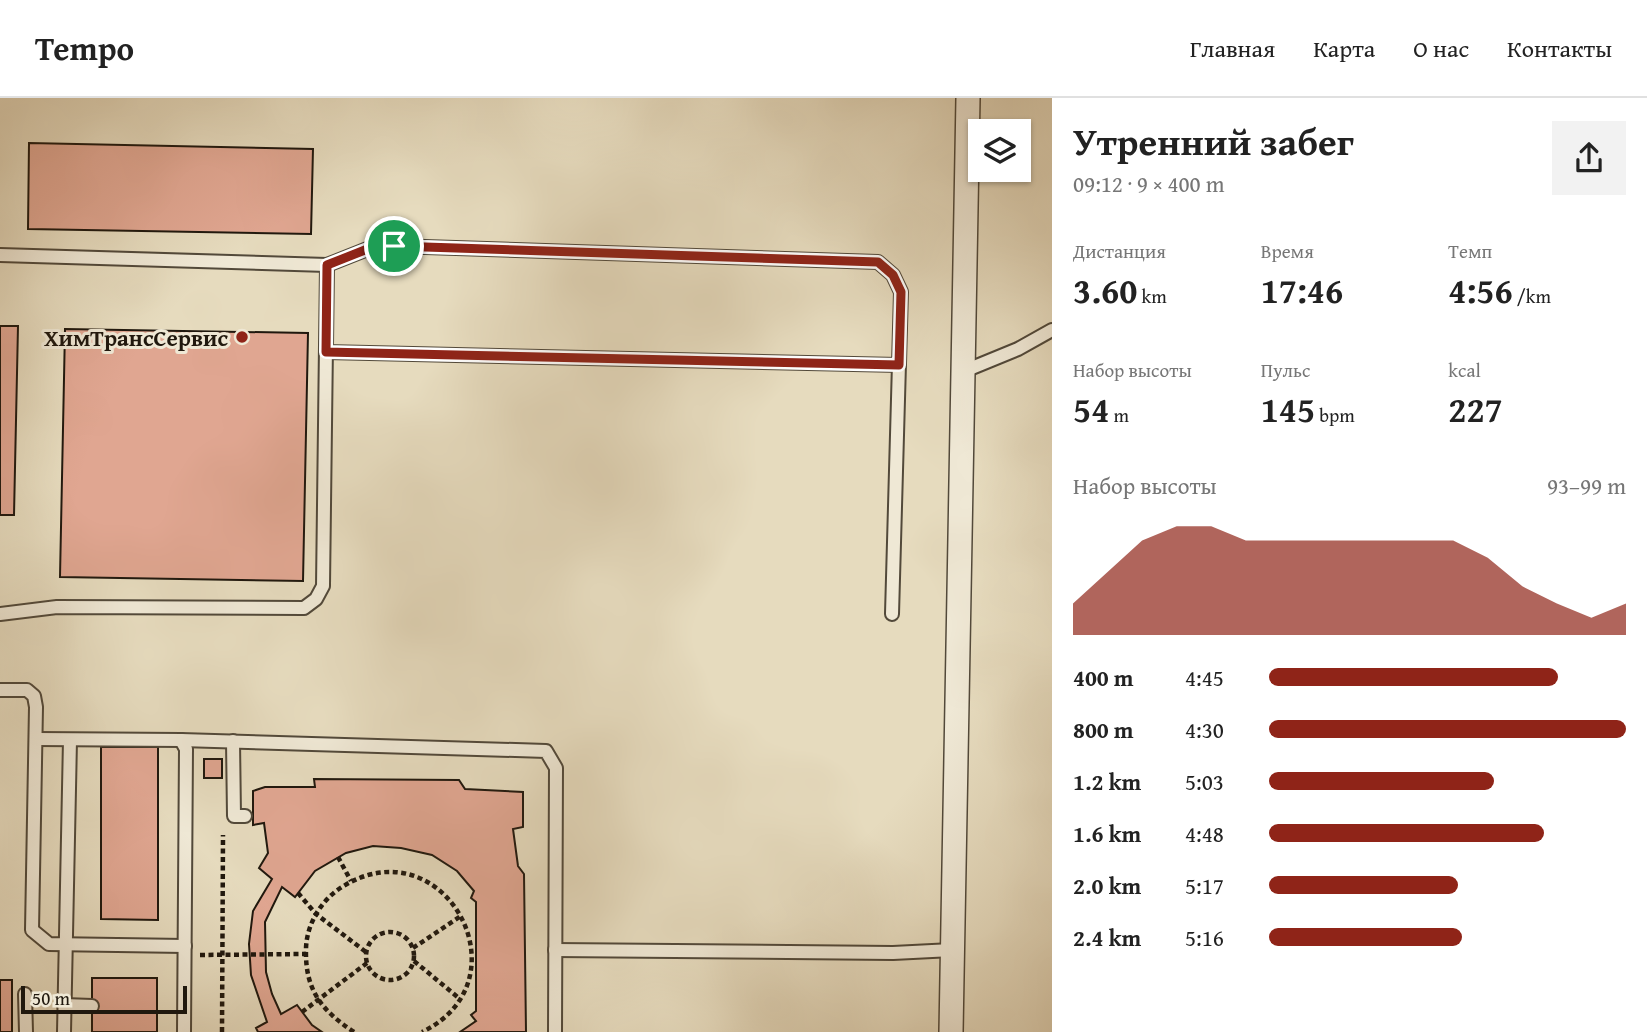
<!DOCTYPE html>
<html lang="ru">
<head>
<meta charset="utf-8">
<style>
  :root { --surface:#fff; --page:#f2f2f2; --text:#222; --muted:#767676; --line:#e0e0e0; --accent:#8f2418 }
  body { margin:0; font-family:"Gentium Book Plus",serif; background:var(--page); color:var(--text); height:100vh; display:flex; flex-direction:column; font-size:26px; white-space:nowrap }
  * { box-sizing:border-box; margin:0 }
  p { font-size:23px; color:var(--muted) }
  .icon { flex:none; width:38px; height:38px; fill:none; stroke:currentColor; stroke-width:2; stroke-linecap:round; stroke-linejoin:round }
  .map { position:relative; flex:1; overflow:hidden }
  .sheet { display:flex; flex-direction:column; background:var(--surface); width:595px }
  .sheet>* { flex:none }
  .tools { position:absolute; left:968px; top:21px; display:grid; gap:14px }
  .tools a { display:grid; place-items:center; width:63px; height:63px; border-radius:0px; background:var(--surface); box-shadow:0 2px 5px #0004; font-size:35px }
  .scale { position:absolute; left:21px; bottom:18px; width:166px; box-sizing:border-box; padding-left:7px; border:4px solid #20180e; border-top:0; font-size:19px; line-height:24px; white-space:nowrap; color:#20180e; -webkit-text-stroke:5px #efe8d5; paint-order:stroke }
  .pin { position:absolute; display:grid; place-items:center; width:60px; height:60px; color:#fff; margin:-30px; border:4px solid #fff; border-radius:50%; box-shadow:0 2px 7px #0007 }
  .round { display:grid; place-items:center; flex:none; width:74px; height:74px; border-radius:0px; background:var(--page) }
  .headline { display:flex; align-items:center; justify-content:space-between; height:119px; padding:0 21px }
  h1 { font-size:38px; font-weight:600; line-height:52px }
  .figures { display:grid; grid-template-columns:repeat(3,1fr); gap:10px; height:119px; padding:7px 21px }
  .figures div { display:grid; align-content:center }
  .figures b { font-size:35px; font-weight:600 }
  .figures small { font-size:19px; font-weight:400 }
  .figures p { font-size:19px }
  .chart { height:196px; padding:14px 21px }
  .chart p { display:flex; justify-content:space-between }
  .chart svg { width:100%; height:126px; margin-top:7px; fill:var(--accent); opacity:.7 }
  ul { padding:0 21px; list-style:none; font-size:23px }
  li { display:grid; grid-template-columns:112px 84px 1fr; align-items:center; height:52px }
  li i { height:18px; border-radius:9px; background:var(--accent) }
  header { display:flex; align-items:center; gap:42px; box-sizing:border-box; height:98px; padding:0 35px; background:var(--surface); border-bottom:2px solid var(--line) }
  header strong { font-size:33px }
  nav { display:flex; gap:38px; margin-inline-start:auto; font-size:24px }
  main { display:flex; flex:1; min-height:0 }
  .map>svg:first-child { display:block }
  .building { fill:#e0a691; stroke:#20180e; stroke-width:2 }
  .lines { fill:none; stroke-linecap:round; stroke-linejoin:round }
  .service-casing { stroke:#52493a; stroke-width:16 }
  .minor-casing { stroke:#52493a; stroke-width:26 }
  .path { stroke:#20180e; stroke-width:4.5; stroke-dasharray:5 3.5; stroke-linecap:butt }
  .service { stroke:#efe8d5; stroke-width:12 }
  .minor { stroke:#efe8d5; stroke-width:23 }
  .route-casing { stroke:#fff; stroke-width:14 }
  .route { stroke:#8f2418; stroke-width:9 }
  .poi-dot { fill:#8f2418; stroke:#efe8d5; stroke-width:2.5 }
  .labels { text-anchor:middle; dominant-baseline:central; stroke-width:6; stroke-linejoin:round; paint-order:stroke }
  .poi-label { font-size:23px; font-weight:bold; fill:#20180e; stroke:#efe8d5; text-anchor:end }
</style>
</head>
<body>
<header>
<strong>Tempo</strong>
<nav><a>Главная</a><a>Карта</a><a>О нас</a><a>Контакты</a></nav>
</header>
<main>
<div class="map">
<svg width="1052" height="934" viewBox="0 0 1052 934">
  <rect width="100%" height="100%" fill="#e6dbbe"/>
  <filter id="stains"><feTurbulence type="fractalNoise" baseFrequency=".00286" numOctaves="4"/><feColorMatrix values="0 0 0 0 .2 0 0 0 0 .09 0 0 0 0 .02 0 0 0 .5 -.17"/></filter>
  <radialGradient id="worn" r=".72"><stop offset=".6" stop-color="#630" stop-opacity="0"/><stop offset="1" stop-color="#630" stop-opacity=".3"/></radialGradient>
  <g class="building">
    <path d="M29 45 313 51 311 136 28 131Z"/>
    <path d="M0 228H18L14 417H0Z"/>
    <path d="M65 231 308 235 303 483 60 479Z"/>
    <path d="M101 649H158V822L101 821Z"/>
    <rect x="204" y="661" width="18" height="19"/>
    <path d="M314 681 459 682 465 691 523 694V729L513 731 518 768 524 776 526 934H460L476 923 471 917 476 913V804L471 800 474 793 457 773 432 757 401 750 373 748 346 755 315 773 295 799 282 789 265 824 266 874 272 896 281 916 297 907 312 927 322 934H258L256 930 267 924 251 877 249 846 253 813 272 781 259 770 268 755 264 725 253 727V693L265 689H315Z"/>
    <rect x="92" y="880" width="65" height="54"/>
    <rect x="0" y="882" width="12" height="52"/>
  </g>
  <g class="lines">
    <defs>
      <g id="service">
        <path d="M0 157 327 167 370 150 394 148 878 164 893 177 901 194 892 516"/>
        <path d="M326 254 899 267"/>
        <path d="M962 274 1018 251 1052 232"/>
        <path d="M0 516 57 509 304 510 316 501 323 488 327 167"/>
        <path d="M0 592H27L34 598 36 609 32 832 49 846 185 848"/>
        <path d="M37 641 181 642 186 651 184 934"/>
        <path d="M181 642 546 653 556 670 555 934"/>
        <path d="M233 643 234 718H245"/>
        <path d="M555 852 893 855 952 852"/>
        <path d="M25 896 26 934"/>
        <path d="M64 907 92 908"/>
        <path d="M64 934 70 642"/>
      </g>
      <path id="minor" d="M951 934 968 0"/>
    </defs>
    <use href="#service" class="service-casing"/>
    <use href="#minor" class="minor-casing"/>
    <g class="path">
      <path d="M338 759 351 783"/>
      <path d="M298 795 316 816 366 854"/>
      <circle cx="390" cy="858" r="24"/>
      <path d="M413 850 461 818"/>
      <path d="M200 857 306 856"/>
      <path d="M414 863 460 901"/>
      <path d="M302 914 367 865"/>
      <path d="M222 934 223 737"/>
      <path d="M354 934C322 913 305 892 306 852 306 827 321 802 342 789 443 725 530 882 422 934"/>
    </g>
    <use href="#service" class="service"/>
    <use href="#minor" class="minor"/>
  </g>
  <g class="lines">
    <defs>
      <path id="route" d="M394 148 878 164 893 177 901 194 899 267 326 254 327 167 370 150Z"/>
    </defs>
    <use href="#route" class="route-casing"/>
    <use href="#route" class="route"/>
  </g>
  <circle class="poi-dot" cx="242" cy="239" r="7"/>
  <g class="labels">
    <g class="poi-label">
      <text x="228" y="239">ХимТрансСервис</text>
    </g>
  </g>
  <rect width="100%" height="100%" filter="url(#stains)"/>
  <rect width="100%" height="100%" fill="url(#worn)"/>
</svg>
<div class="tools">
<a><svg class="icon" aria-label="layers" viewBox="0 0 24 24"><path d="M12 4l9 5-9 5-9-5zM3 14l9 5 9-5"/></svg></a>
</div>
<div class="scale">50 m</div>
<div class="pin" style="left:394px;top:148px;background:#1e9e55"><svg class="icon" aria-label="arrive" viewBox="0 0 24 24"><path d="M6 21V4h12l-3 4 3 4H6"/></svg></div>
</div>
<section class="sheet">
<div class="headline"><div><h1>Утренний забег</h1><p>09:12 · 9 × 400 m</p></div><a class="round"><svg class="icon" aria-label="share" viewBox="0 0 24 24"><path d="M12 15V3M7 8l5-5 5 5M5 13v7h14v-7"/></svg></a></div>
<div class="figures">
<div><p>Дистанция</p><b>3.60<small> km</small></b></div>
<div><p>Время</p><b>17:46</b></div>
<div><p>Темп</p><b>4:56<small> /km</small></b></div>
</div>
<div class="figures">
<div><p>Набор высоты</p><b>54<small> m</small></b></div>
<div><p>Пульс</p><b>145<small> bpm</small></b></div>
<div><p>kcal</p><b>227</b></div>
</div>
<div class="chart"><p><span>Набор высоты</span>93–99 m</p>
<svg viewBox="0 0 160 44" preserveAspectRatio="none"><path d="M0 44V33L10 22L20 11L30 6L40 6L50 11L60 11L70 11L80 11L90 11L100 11L110 11L120 17L130 27L140 33L150 38L160 33V44z"/></svg>
</div>
<ul>
<li><b>400 m</b>4:45<i style="width:81%"></i></li>
<li><b>800 m</b>4:30<i style="width:100%"></i></li>
<li><b>1.2 km</b>5:03<i style="width:63%"></i></li>
<li><b>1.6 km</b>4:48<i style="width:77%"></i></li>
<li><b>2.0 km</b>5:17<i style="width:53%"></i></li>
<li><b>2.4 km</b>5:16<i style="width:54%"></i></li>
</ul>
</section>
</main>
</body>
</html>
